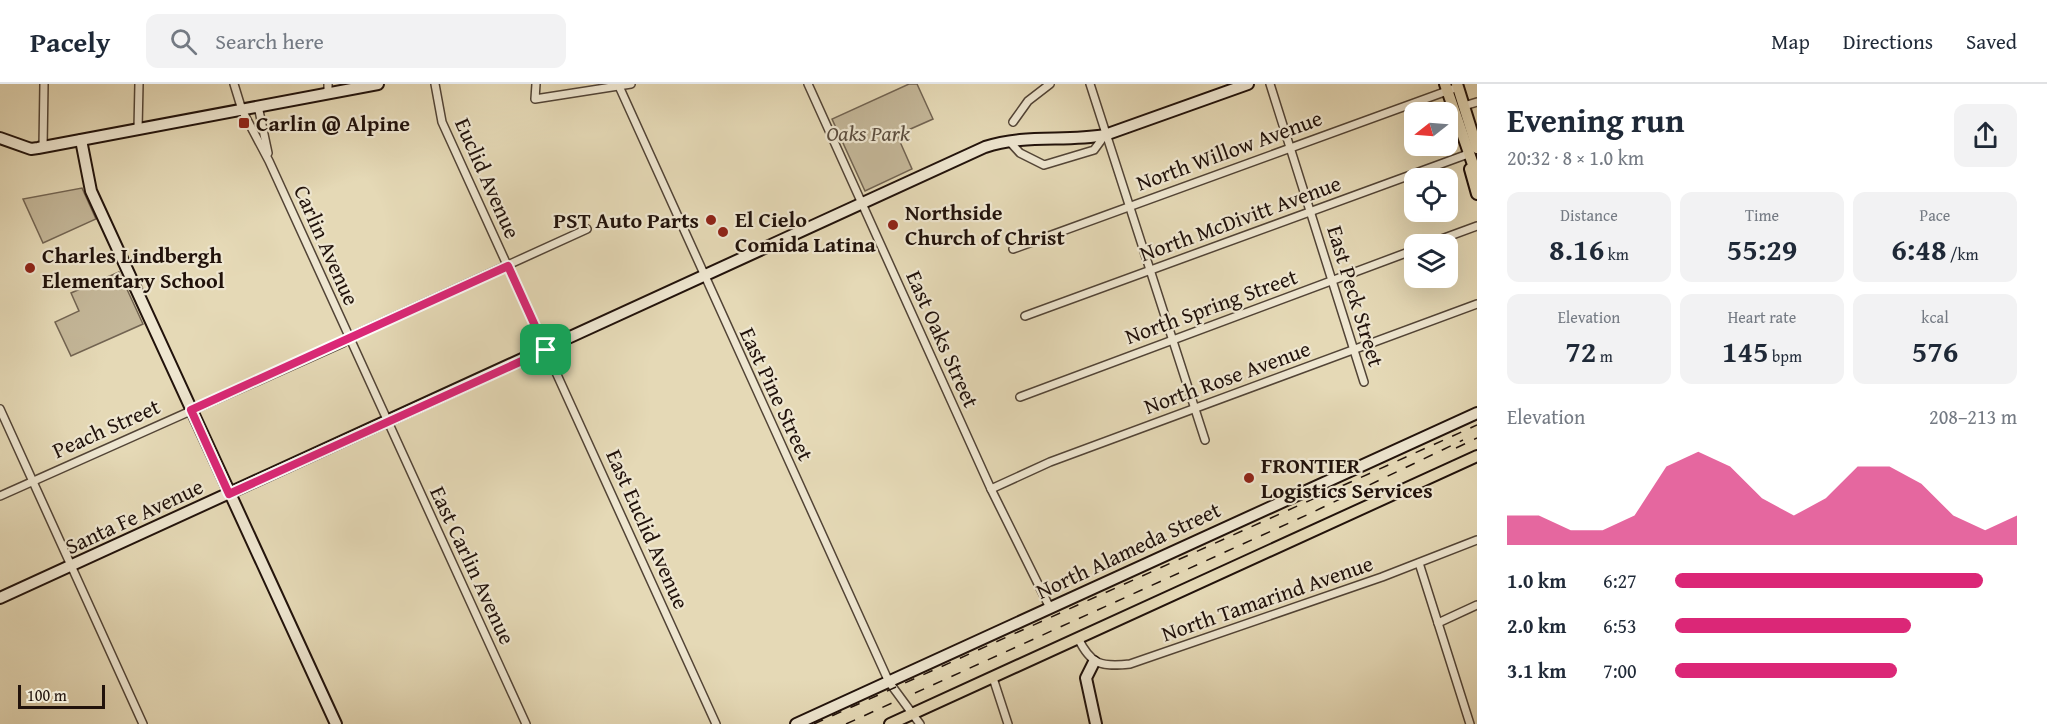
<!DOCTYPE html>
<html lang="en">
<head>
<meta charset="utf-8">
<style>
  :root { --surface:#fff; --page:#f2f2f3; --text:#1f2937; --muted:#747a83; --line:#e0e1e3; --accent:#db2777 }
  body { margin:0; font-family:"Gentium Book Plus",serif; background:var(--page); color:var(--text); height:100vh; display:flex; flex-direction:column; font-size:22px; white-space:nowrap }
  * { box-sizing:border-box; margin:0 }
  p { font-size:20px; color:var(--muted) }
  .icon { flex:none; width:33px; height:33px; fill:none; stroke:currentColor; stroke-width:2; stroke-linecap:round; stroke-linejoin:round }
  .map { position:relative; flex:1; overflow:hidden }
  .details { display:flex; flex-direction:column; background:var(--surface); width:570px }
  .details>* { flex:none }
  .needle { width:39px; rotate:253deg }
  .buttons { position:absolute; left:1404px; top:18px; display:grid; gap:12px }
  .buttons a { display:grid; place-items:center; width:54px; height:54px; border-radius:12px; background:var(--surface); box-shadow:0 6px 24px #0002; font-size:30px }
  .scale { position:absolute; left:18px; bottom:15px; width:87px; box-sizing:border-box; padding-left:6px; border:3px solid #21120b; border-top:0; font-size:16px; line-height:21px; white-space:nowrap; color:#21120b; -webkit-text-stroke:4px #eee6d0; paint-order:stroke }
  .pin { position:absolute; display:grid; place-items:center; width:51px; height:51px; color:#fff; margin:-26px; border-radius:12px; box-shadow:0 3px 9px #0006 }
  .round { display:grid; place-items:center; flex:none; width:63px; height:63px; border-radius:12px; background:var(--page) }
  .summary { display:flex; align-items:center; justify-content:space-between; height:102px; padding:0 30px }
  h1 { font-size:33px; font-weight:600; line-height:45px }
  .metrics { display:grid; grid-template-columns:repeat(3,1fr); gap:9px; height:102px; padding:6px 30px }
  .metrics div { display:grid; align-content:center; border-radius:12px; background:var(--page); text-align:center }
  .metrics b { font-size:30px; font-weight:600 }
  .metrics small { font-size:16px; font-weight:400 }
  .metrics p { font-size:16px }
  .chart { height:168px; padding:12px 30px }
  .chart p { display:flex; justify-content:space-between }
  .chart svg { width:100%; height:108px; margin-top:6px; fill:var(--accent); opacity:.7 }
  ul { padding:0 30px; list-style:none; font-size:20px }
  li { display:grid; grid-template-columns:96px 72px 1fr; align-items:center; height:45px }
  li i { height:15px; border-radius:8px; background:var(--accent) }
  header { display:flex; align-items:center; gap:36px; box-sizing:border-box; height:84px; padding:0 30px; background:var(--surface); border-bottom:2px solid var(--line) }
  header strong { font-size:28px }
  nav { display:flex; gap:33px; margin-inline-start:auto; font-size:21px }
  .search { width:420px; height:54px; background:var(--page); display:flex; align-items:center; gap:15px; box-sizing:border-box; padding:0 21px; border-radius:12px; color:var(--muted); font-size:22px }
  main { display:flex; flex:1; min-height:0 }
  .map>svg:first-child { display:block }
  .green { fill:#c4b799; stroke:#726452; stroke-width:1.5 }
  .lines { fill:none; stroke-linecap:round; stroke-linejoin:round }
  .street-casing { stroke:#524436; stroke-width:10 }
  .secondary-casing { stroke:#21120b; stroke-width:14 }
  .primary-casing { stroke:#21120b; stroke-width:14 }
  .street { stroke:#eee6d0; stroke-width:7 }
  .secondary { stroke:#eee6d0; stroke-width:10 }
  .primary { stroke:#e5d9b6; stroke-width:10 }
  .rail { stroke:#21120b; stroke-width:1.5; stroke-dasharray:10 10; stroke-linecap:butt }
  .route-casing { stroke:#fff; stroke-width:12 }
  .route { stroke:#db2777; stroke-width:8 }
  .poi-dot { fill:#8f2418; stroke:#eee6d0; stroke-width:2 }
  .labels { text-anchor:middle; dominant-baseline:central; stroke-width:4.5; stroke-linejoin:round; paint-order:stroke }
  .poi-label { font-size:22px; font-weight:bold; fill:#21120b; stroke:#eee6d0; text-anchor:start }
  .park-label { font-size:22px; font-style:italic; fill:#5a4c3d; stroke:#eee6d0 }
  .street-label { font-size:22px; fill:#21120b; stroke:#eee6d0 }
</style>
</head>
<body>
<header>
<strong>Pacely</strong>
<div class="search"><svg class="icon" aria-label="search" viewBox="0 0 24 24"><circle cx="10" cy="10" r="6"/><path d="M15 15l6 6"/></svg>Search here</div>
<nav><a>Map</a><a>Directions</a><a>Saved</a></nav>
</header>
<main>
<div class="map">
<svg width="1477" height="640" viewBox="0 0 1477 640">
  <rect width="100%" height="100%" fill="#e5d9b6"/>
  <filter id="stains"><feTurbulence type="fractalNoise" baseFrequency=".00333" numOctaves="4"/><feColorMatrix values="0 0 0 0 .2 0 0 0 0 .09 0 0 0 0 .02 0 0 0 .5 -.17"/></filter>
  <radialGradient id="worn" r=".72"><stop offset=".6" stop-color="#630" stop-opacity="0"/><stop offset="1" stop-color="#630" stop-opacity=".3"/></radialGradient>
  <g class="green">
    <path d="M909 0H917L933 35 897 51 912 85 865 107 832 35Z"/>
    <path d="M82 104 96 135 43 159 23 115Z"/>
    <path d="M119 188 143 240 71 272 55 238 79 227 71 209Z"/>
  </g>
  <g class="lines">
    <defs>
      <g id="street">
        <path d="M234 0 242 26 269 77 526 640"/>
        <path d="M435 0 442 38 716 640"/>
        <path d="M536 0 535 15 631 0"/>
        <path d="M618 0 889 598 920 640"/>
        <path d="M808 0 991 405 1050 524"/>
        <path d="M1090 0 1205 356"/>
        <path d="M1270 0 1364 298"/>
        <path d="M328 9V0"/>
        <path d="M258 22 268 69"/>
        <path d="M1464 22 1477 18"/>
        <path d="M1013 38 1028 17 1050 0"/>
        <path d="M138 45 139 0"/>
        <path d="M1009 57 1020 69 1044 81 1094 66 1105 51"/>
        <path d="M43 63 44 0"/>
        <path d="M1428 160 1477 142"/>
        <path d="M1013 165 1458 3"/>
        <path d="M1025 232 1468 70"/>
        <path d="M1020 313 1414 166"/>
        <path d="M0 325 143 640"/>
        <path d="M991 405 1050 378 1477 220"/>
        <path d="M0 412 343 259 354 251 587 145"/>
        <path d="M1419 479 1470 640"/>
        <path d="M1438 539 1477 521"/>
        <path d="M1078 554C1091 581 1101 583 1130 580L1382 493 1477 456"/>
        <path d="M993 594 1008 640"/>
      </g>
      <g id="secondary">
        <path d="M0 54 31 65 38 64 378 0"/>
        <path d="M81 56 91 107 336 640"/>
        <path d="M0 514 985 63C1025 50 1065 58 1105 51L1248 0"/>
        <path d="M1094 578 1086 594 1096 640"/>
        <path d="M796 640 1477 329"/>
      </g>
      <g id="primary">
        <path d="M1445 0 1477 92"/>
        <path d="M1457 0 1477 64"/>
        <path d="M1470 85 1477 110"/>
        <path d="M890 640 1477 372"/>
      </g>
    </defs>
    <use href="#street" class="street-casing"/>
    <use href="#secondary" class="secondary-casing"/>
    <use href="#primary" class="primary-casing"/>
    <use href="#street" class="street"/>
    <use href="#secondary" class="secondary"/>
    <use href="#primary" class="primary"/>
    <g class="rail">
      <path d="M1456 364 1477 354"/>
      <path d="M915 609 1311 429 1463 356"/>
      <path d="M814 640 1477 341"/>
      <path d="M846 640 892 619"/>
    </g>
  </g>
  <g class="lines">
    <defs>
      <path id="route" d="M508 182 546 266 229 410 191 326Z"/>
    </defs>
    <use href="#route" class="route-casing"/>
    <use href="#route" class="route"/>
  </g>
  <g class="poi-dot">
    <rect x="238" y="33" width="12" height="12" rx="3"/>
    <circle cx="711" cy="136" r="6"/>
    <circle cx="893" cy="141" r="6"/>
    <circle cx="723" cy="148" r="6"/>
    <circle cx="30" cy="184" r="6"/>
    <circle cx="1249" cy="394" r="6"/>
  </g>
  <g class="labels">
    <g class="poi-label">
      <text x="256" y="39">Carlin @ Alpine</text>
      <text x="905" y="128">Northside<tspan x="905" dy="25">Church of Christ</tspan></text>
      <text x="735" y="135">El Cielo<tspan x="735" dy="25">Comida Latina</tspan></text>
      <text x="699" y="136" text-anchor="end">PST Auto Parts</text>
      <text x="42" y="171">Charles Lindbergh<tspan x="42" dy="25">Elementary School</tspan></text>
      <text x="1261" y="381">FRONTIER<tspan x="1261" dy="25">Logistics Services</tspan></text>
    </g>
    <g class="park-label">
      <text x="868" y="49">Oaks Park</text>
    </g>
    <g class="street-label">
      <text transform="translate(1229 66) rotate(-20)">North Willow Avenue</text>
      <text transform="translate(488 94) rotate(66)">Euclid Avenue</text>
      <text transform="translate(1240 134) rotate(-20)">North McDivitt Avenue</text>
      <text transform="translate(327 161) rotate(66)">Carlin Avenue</text>
      <text transform="translate(1356 212) rotate(73)">East Peck Street</text>
      <text transform="translate(1211 222) rotate(-20)">North Spring Street</text>
      <text transform="translate(943 255) rotate(66)">East Oaks Street</text>
      <text transform="translate(1227 293) rotate(-20)">North Rose Avenue</text>
      <text transform="translate(777 310) rotate(65)">East Pine Street</text>
      <text transform="translate(106 344) rotate(-24)">Peach Street</text>
      <text transform="translate(134 432) rotate(-25)">Santa Fe Avenue</text>
      <text transform="translate(648 445) rotate(66)">East Euclid Avenue</text>
      <text transform="translate(1128 466) rotate(-25)">North Alameda Street</text>
      <text transform="translate(473 481) rotate(65)">East Carlin Avenue</text>
      <text transform="translate(1267 514) rotate(-19)">North Tamarind Avenue</text>
    </g>
  </g>
  <rect width="100%" height="100%" filter="url(#stains)"/>
  <rect width="100%" height="100%" fill="url(#worn)"/>
</svg>
<div class="buttons">
<a><svg class="needle" viewBox="-14 -14 28 28"><path d="M0-13l5 13h-10z" fill="#e53935"/><path d="M0 13l5-13h-10z" fill="#747a83"/></svg></a>
<a><svg class="icon" aria-label="locate" viewBox="0 0 24 24"><circle cx="12" cy="12" r="6"/><path d="M12 2v4M12 18v4M2 12h4M18 12h4"/></svg></a>
<a><svg class="icon" aria-label="layers" viewBox="0 0 24 24"><path d="M12 4l9 5-9 5-9-5zM3 14l9 5 9-5"/></svg></a>
</div>
<div class="scale">100 m</div>
<div class="pin" style="left:546px;top:266px;background:#1e9e55"><svg class="icon" aria-label="arrive" viewBox="0 0 24 24"><path d="M6 21V4h12l-3 4 3 4H6"/></svg></div>
</div>
<section class="details">
<div class="summary"><div><h1>Evening run</h1><p>20:32 · 8 × 1.0 km</p></div><a class="round"><svg class="icon" aria-label="share" viewBox="0 0 24 24"><path d="M12 15V3M7 8l5-5 5 5M5 13v7h14v-7"/></svg></a></div>
<div class="metrics">
<div><p>Distance</p><b>8.16<small> km</small></b></div>
<div><p>Time</p><b>55:29</b></div>
<div><p>Pace</p><b>6:48<small> /km</small></b></div>
</div>
<div class="metrics">
<div><p>Elevation</p><b>72<small> m</small></b></div>
<div><p>Heart rate</p><b>145<small> bpm</small></b></div>
<div><p>kcal</p><b>576</b></div>
</div>
<div class="chart"><p><span>Elevation</span>208–213 m</p>
<svg viewBox="0 0 160 44" preserveAspectRatio="none"><path d="M0 44V32L10 32L20 38L30 38L40 32L50 12L60 6L70 12L80 25L90 32L100 25L110 12L120 12L130 19L140 32L150 38L160 32V44z"/></svg>
</div>
<ul>
<li><b>1.0 km</b>6:27<i style="width:90%"></i></li>
<li><b>2.0 km</b>6:53<i style="width:69%"></i></li>
<li><b>3.1 km</b>7:00<i style="width:65%"></i></li>
</ul>
</section>
</main>
</body>
</html>
